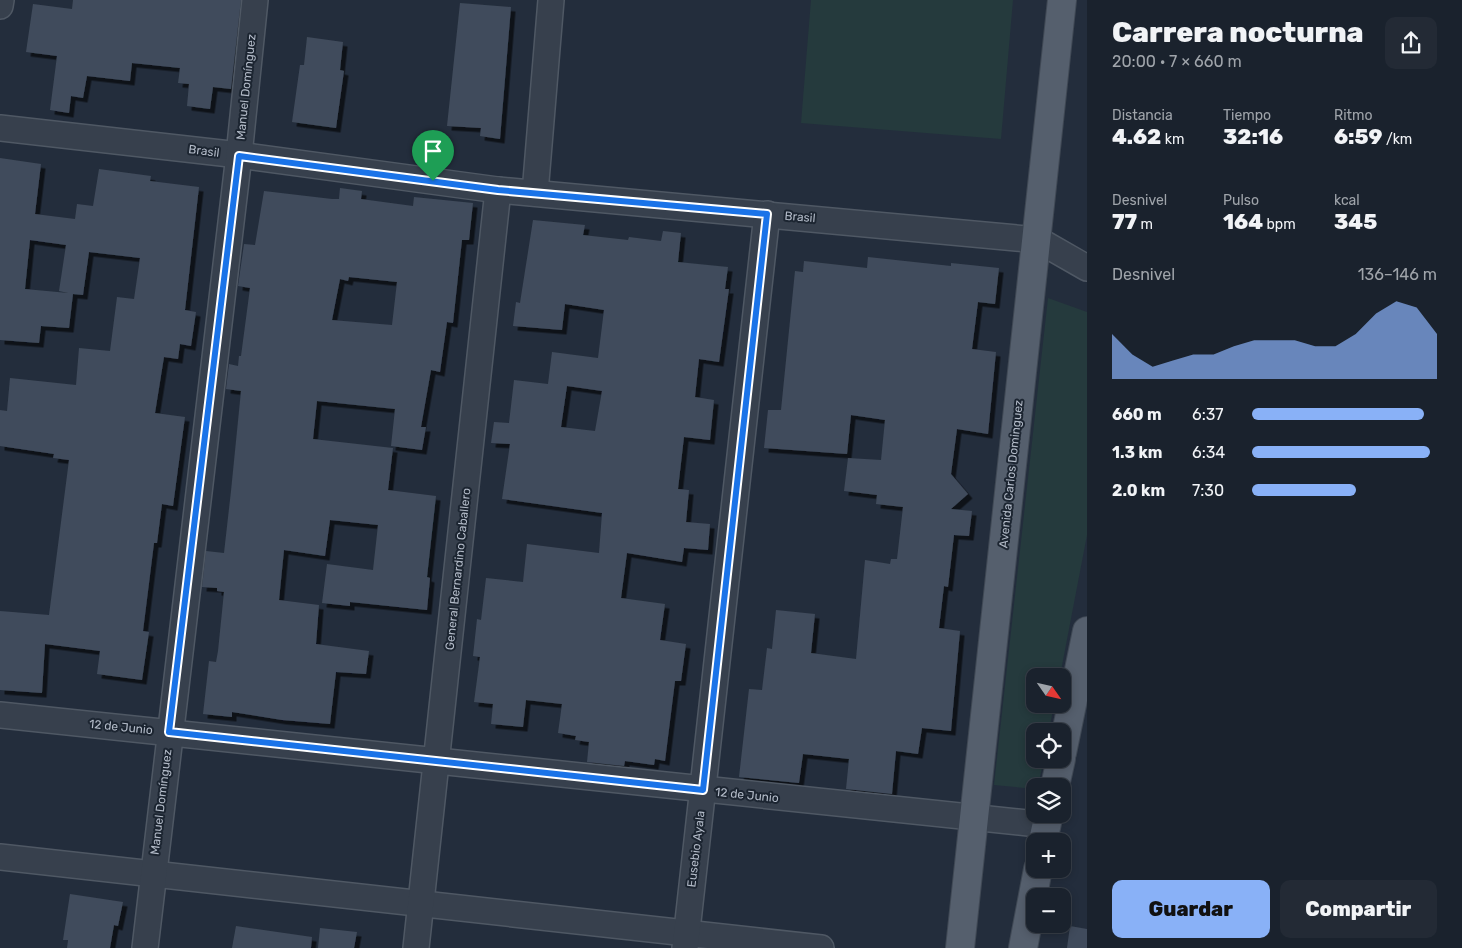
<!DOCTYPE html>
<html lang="es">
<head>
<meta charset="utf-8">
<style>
  :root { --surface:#1a222d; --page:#232a35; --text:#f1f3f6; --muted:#9fa4aa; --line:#383f49; --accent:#89b1f7 }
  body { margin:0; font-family:Rubik,sans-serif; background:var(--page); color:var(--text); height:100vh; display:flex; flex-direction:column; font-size:19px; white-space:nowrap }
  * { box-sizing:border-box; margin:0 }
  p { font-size:16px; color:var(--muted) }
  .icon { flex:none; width:28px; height:28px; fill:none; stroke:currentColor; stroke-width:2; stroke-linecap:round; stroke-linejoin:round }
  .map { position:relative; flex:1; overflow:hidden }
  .sheet { display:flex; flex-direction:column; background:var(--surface); width:375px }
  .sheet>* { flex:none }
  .needle { width:32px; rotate:124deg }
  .buttons { position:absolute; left:1026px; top:668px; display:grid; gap:10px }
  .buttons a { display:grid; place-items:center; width:45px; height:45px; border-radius:10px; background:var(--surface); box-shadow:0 2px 8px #0003,0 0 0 1px var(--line); font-size:25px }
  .pin { position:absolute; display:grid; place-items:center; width:42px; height:42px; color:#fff; margin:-51px -21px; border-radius:50% 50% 50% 0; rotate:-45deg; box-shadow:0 0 5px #0007 }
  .pin .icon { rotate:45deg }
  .round { display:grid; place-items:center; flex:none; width:52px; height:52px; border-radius:10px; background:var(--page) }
  .overview { display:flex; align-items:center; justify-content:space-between; height:85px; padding:0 25px }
  h1 { font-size:28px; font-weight:800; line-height:38px }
  .figures { display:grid; grid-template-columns:repeat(3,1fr); gap:8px; height:85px; padding:5px 25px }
  .figures div { display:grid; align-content:center }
  .figures b { font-size:21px; font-weight:800 }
  .figures small { font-size:14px; font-weight:400 }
  .figures p { font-size:14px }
  .chart { height:140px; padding:10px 25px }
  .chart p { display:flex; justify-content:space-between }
  .chart svg { width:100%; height:90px; margin-top:5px; fill:var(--accent); opacity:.7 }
  .primary-button { display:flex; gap:10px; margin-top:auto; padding:10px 25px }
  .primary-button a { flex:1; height:58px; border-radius:10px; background:var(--accent); color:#111; font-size:20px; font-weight:800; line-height:58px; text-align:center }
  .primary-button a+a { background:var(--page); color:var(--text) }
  ul { padding:0 25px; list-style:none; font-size:16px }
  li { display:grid; grid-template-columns:80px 60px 1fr; align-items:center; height:38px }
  li i { height:12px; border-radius:6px; background:var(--accent) }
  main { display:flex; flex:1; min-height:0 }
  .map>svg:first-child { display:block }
  .green { fill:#253a3d }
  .building { fill:#404b5b; fill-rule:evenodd; filter:url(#shadow) }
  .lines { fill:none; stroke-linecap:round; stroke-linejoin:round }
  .minor-casing { stroke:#4f5864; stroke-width:28 }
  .major-casing { stroke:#404955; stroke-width:30 }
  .minor { stroke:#37404d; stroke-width:25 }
  .major { stroke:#555f6d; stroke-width:28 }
  .route-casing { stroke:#fff; stroke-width:10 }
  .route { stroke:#1a73e8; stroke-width:6 }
  .labels { text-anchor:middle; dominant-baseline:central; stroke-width:4; stroke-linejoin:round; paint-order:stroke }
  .street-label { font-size:12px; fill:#b3bbc8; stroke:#1c2531 }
</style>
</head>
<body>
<main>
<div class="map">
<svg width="1087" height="948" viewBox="0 0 1087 948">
  <defs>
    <filter id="shadow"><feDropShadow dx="4.5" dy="4.5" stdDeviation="0" flood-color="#0009"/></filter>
  </defs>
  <rect width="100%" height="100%" fill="#232d3c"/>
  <g class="green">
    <path d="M811 0H1013L1001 139 801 123Z"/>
    <path d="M1048 298 1087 312V535L1060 676H1035V704H1054L1049 731H1035V759H1044L1038 786H1035V789L994 785Z"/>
  </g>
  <g class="building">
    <path d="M73 0H241L231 89 213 87 210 109 187 106 189 84 178 83 180 68 132 63 130 81 87 76 83 98 71 96 69 113 50 110 57 56 26 52 33 4 72 9Z"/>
    <path d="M460 3 511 7 500 139 480 136 481 128 447 126Z"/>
    <path d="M307 37 343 42 340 70 344 71 336 128 292 122 300 65H304Z"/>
    <path d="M0 158 41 164 35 214 75 219 77 204 93 206 99 169 151 176 150 181 199 187 185 310 196 312 191 346 180 344 178 359 164 357 155 413 185 417 173 506 162 504 157 543H154L143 631 149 632 142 680 97 674 100 651 45 644 42 693 0 690V611L49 615 69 460 53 458 54 454 0 446V410L7 411 10 378 76 385 79 348 110 351 117 297 134 299 140 258 89 252 83 295 73 294 69 328 41 326 39 343 0 340ZM30 240 66 245 59 291 68 293 25 289Z"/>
    <path d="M340 188 362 191 361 199 413 206 414 197 473 203 469 240H462L453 323 447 322 440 372 431 370 421 427H426L422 450 391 446 395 409 317 401 313 439 393 448 388 490 436 496 427 577 430 578 427 610 350 602V606L322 603 327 564 373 570 378 525 330 520 325 556 284 550 279 600 319 605 316 644 369 651 366 674 336 672 330 724 282 720 232 712V717L203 714 209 661 216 662 218 651 224 592 217 591V588L202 587 206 551 224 553 231 491 241 391 226 389 229 364 238 366 239 356H241L250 288 238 286 244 244 255 245 264 191 332 199H339ZM349 277 397 282 392 325 332 320 340 279 348 281Z"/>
    <path d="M533 220 585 225 583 235 628 240 629 237 661 241 663 231 681 233 678 262 728 267 725 289H729L719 362 699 359 695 397 714 400 710 440 684 437 678 489 689 490 686 522 710 524 708 550 684 548 682 562 627 553 621 598 665 604 660 640 686 644 681 681H675L665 761 655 759 654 765 625 761 624 766 587 762 589 742 575 740 576 736 558 733 562 704 526 700 523 727 491 724 493 704 474 702 480 657 473 656 477 619 481 620 486 578 523 582 527 544 599 553 602 513 502 499 510 444 491 443 494 422 509 423 514 380 548 384 552 352 598 358 604 310 565 304 562 330 513 326 516 302 520 303ZM567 386 602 391 595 431 561 427Z"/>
    <path d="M868 257 951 266V263L999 268 995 304 978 302 972 349 996 352 988 434 957 429 951 474 968 494 951 509 972 511 969 536 954 535 948 587 944 586 939 628 960 631 951 731 922 728 918 754 896 751 892 794 846 789 849 759 803 754 799 783 739 777 749 689 762 690 767 648 772 649 776 610 815 614 811 653 856 659 865 560 890 564 891 559H897L903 507 876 504 877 495 844 491 848 458 881 460 885 420 851 415 847 454 764 448 768 410H781L795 271 803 272 804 261 867 268Z"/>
    <path d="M70 894 123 902 118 926 114 925 110 948H67L68 940H63Z"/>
    <path d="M236 926 312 937 311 948H232Z"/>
    <path d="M1070 926 1087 929V948H1067Z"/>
    <path d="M320 928 357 932 354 948H318Z"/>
  </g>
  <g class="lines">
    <defs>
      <g id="minor">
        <path d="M0 6 1 0"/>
        <path d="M0 128 239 155 498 190 1038 240 1087 268"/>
        <path d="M535 193 551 0"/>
        <path d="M0 715 1047 825"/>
        <path d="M0 857 821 948"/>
        <path d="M145 948 239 155 255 0"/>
        <path d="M416 948 498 190"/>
        <path d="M685 948 767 214"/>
      </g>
      <g id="major">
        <path d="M1062 753 1087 631"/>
        <path d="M1055 786 1061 759"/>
        <path d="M1043 841 1049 814"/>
        <path d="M960 948 1062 0"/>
        <path d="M1023 948 1038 869"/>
      </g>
    </defs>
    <use href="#minor" class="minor-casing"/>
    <use href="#major" class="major-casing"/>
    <use href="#minor" class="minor"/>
    <use href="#major" class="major"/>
  </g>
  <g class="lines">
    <defs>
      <path id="route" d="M239 156 498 190 767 214 703 790 169 732Z"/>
    </defs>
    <use href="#route" class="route-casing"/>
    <use href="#route" class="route"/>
  </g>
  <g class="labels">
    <g class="street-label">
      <text transform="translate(246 87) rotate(-84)">Manuel Domínguez</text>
      <text transform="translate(204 151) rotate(7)">Brasil</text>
      <text transform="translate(800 217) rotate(5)">Brasil</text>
      <text transform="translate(1011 474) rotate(-84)">Avenida Carlos Dominguez</text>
      <text transform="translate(458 569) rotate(-84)">General Bernardino Caballero</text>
      <text transform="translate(121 727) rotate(6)">12 de Junio</text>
      <text transform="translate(747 795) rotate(6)">12 de Junio</text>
      <text transform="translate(161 802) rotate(-83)">Manuel Domínguez</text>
      <text transform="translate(696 849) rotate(-83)">Eusebio Ayala</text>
    </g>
  </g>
</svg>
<div class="buttons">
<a><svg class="needle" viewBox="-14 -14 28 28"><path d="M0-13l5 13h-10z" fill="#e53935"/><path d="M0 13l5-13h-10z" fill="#9fa4aa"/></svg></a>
<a><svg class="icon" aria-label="locate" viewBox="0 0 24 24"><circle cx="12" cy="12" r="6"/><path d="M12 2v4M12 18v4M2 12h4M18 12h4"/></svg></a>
<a><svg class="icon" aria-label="layers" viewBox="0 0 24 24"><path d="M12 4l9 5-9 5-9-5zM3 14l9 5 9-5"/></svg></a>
<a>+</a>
<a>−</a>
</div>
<div class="pin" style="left:433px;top:181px;background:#1e9e55"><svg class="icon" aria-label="arrive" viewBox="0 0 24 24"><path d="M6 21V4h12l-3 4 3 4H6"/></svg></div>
</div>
<section class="sheet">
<div class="overview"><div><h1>Carrera nocturna</h1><p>20:00 · 7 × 660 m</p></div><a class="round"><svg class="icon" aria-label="share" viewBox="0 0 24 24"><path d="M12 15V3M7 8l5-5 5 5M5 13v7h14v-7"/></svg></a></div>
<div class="figures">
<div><p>Distancia</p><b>4.62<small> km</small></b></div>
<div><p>Tiempo</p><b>32:16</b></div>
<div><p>Ritmo</p><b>6:59<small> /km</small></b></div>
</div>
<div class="figures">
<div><p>Desnivel</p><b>77<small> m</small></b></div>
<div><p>Pulso</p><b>164<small> bpm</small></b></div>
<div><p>kcal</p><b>345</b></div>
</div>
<div class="chart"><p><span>Desnivel</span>136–146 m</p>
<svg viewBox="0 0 160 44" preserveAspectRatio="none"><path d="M0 44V22L10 32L20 38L30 35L40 32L50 32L60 28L70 25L80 25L90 25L100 28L110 28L120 22L130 12L140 6L150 9L160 22V44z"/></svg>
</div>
<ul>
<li><b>660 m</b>6:37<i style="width:93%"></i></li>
<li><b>1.3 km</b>6:34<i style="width:96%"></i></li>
<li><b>2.0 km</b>7:30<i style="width:56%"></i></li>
</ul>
<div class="primary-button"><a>Guardar</a><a>Compartir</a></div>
</section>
</main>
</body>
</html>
